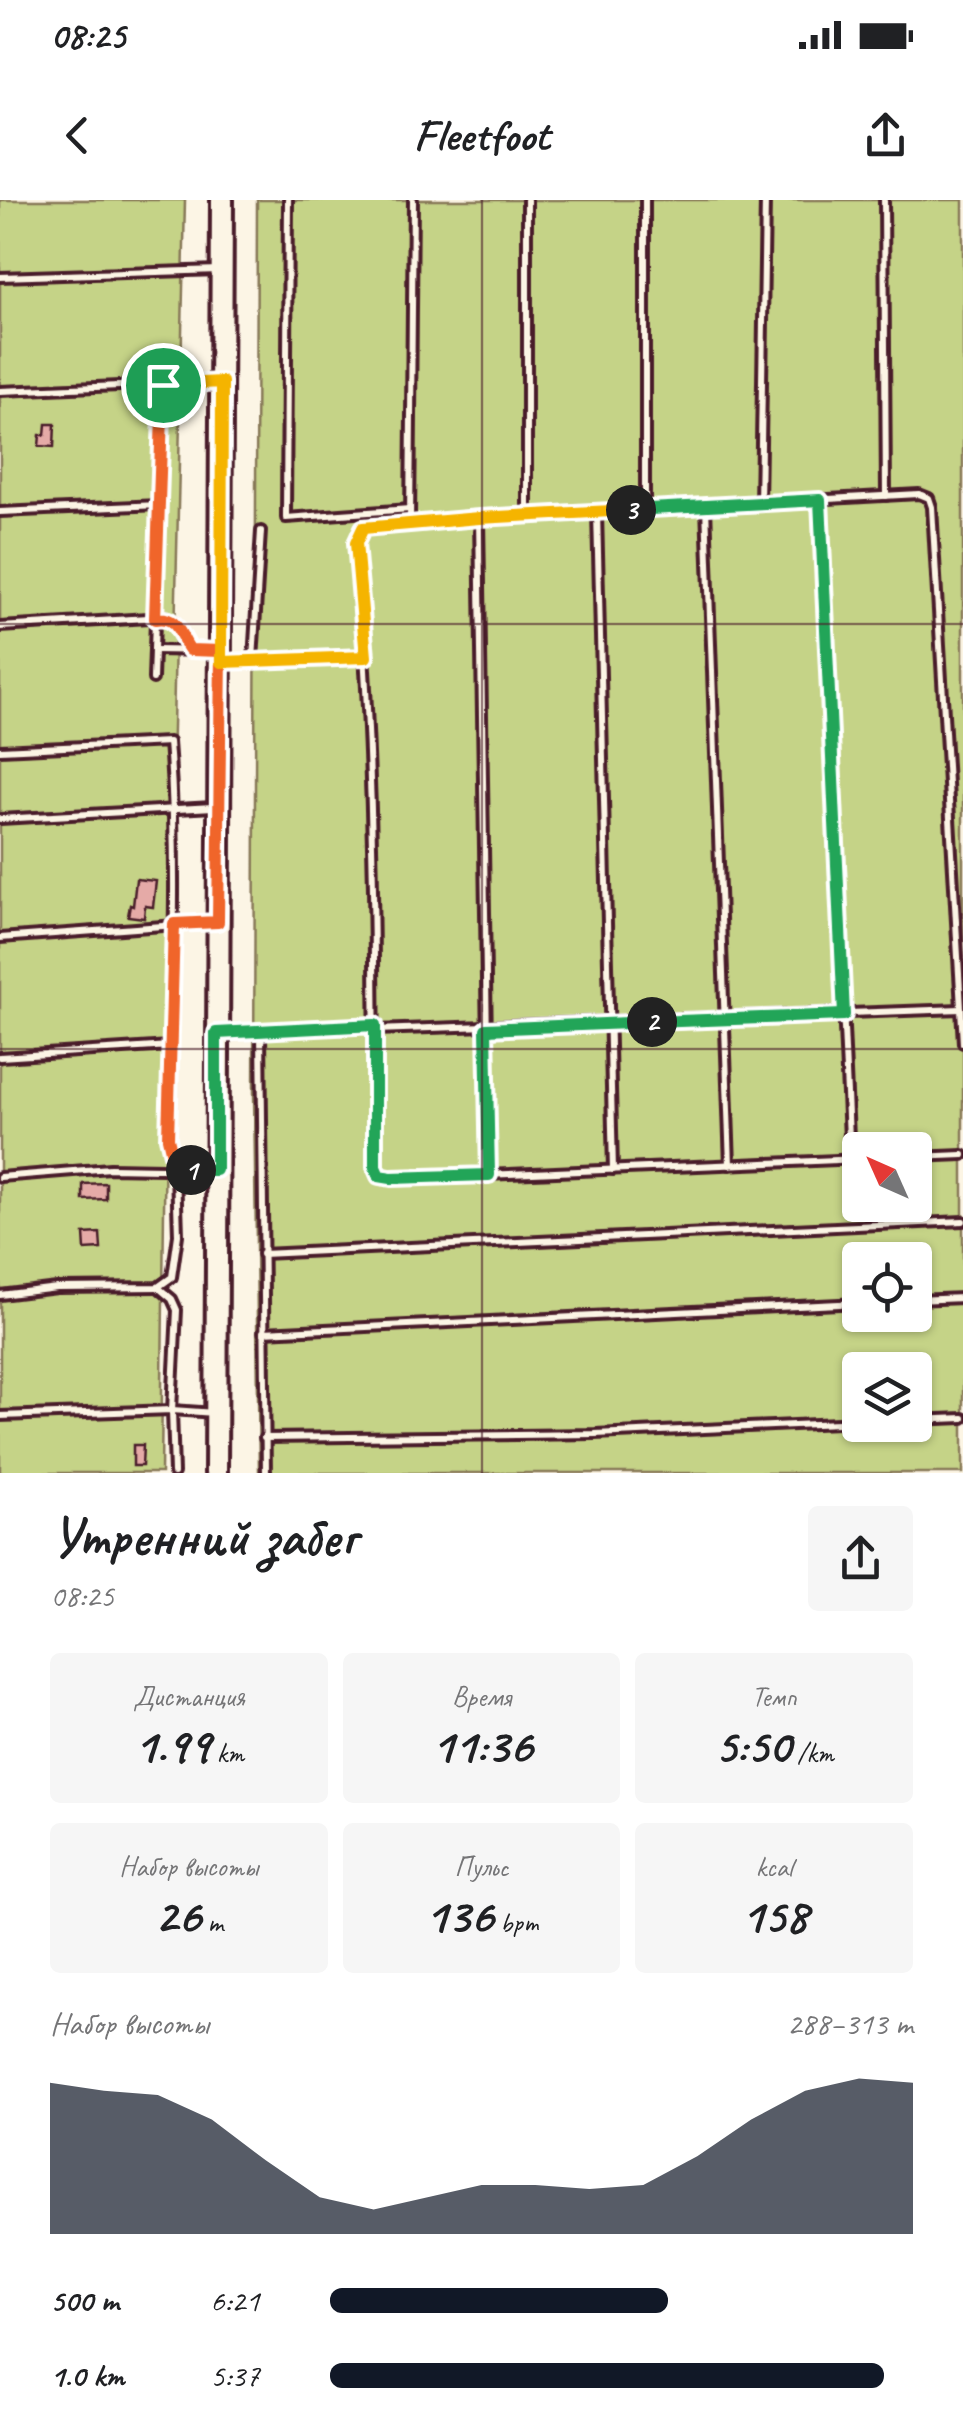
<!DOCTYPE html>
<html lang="ru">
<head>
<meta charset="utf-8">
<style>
  :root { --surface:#fff; --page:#f6f6f6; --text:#202124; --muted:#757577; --accent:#111827 }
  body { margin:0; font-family:Caveat,sans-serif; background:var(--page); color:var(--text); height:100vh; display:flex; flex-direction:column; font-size:38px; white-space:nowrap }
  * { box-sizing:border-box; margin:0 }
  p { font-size:32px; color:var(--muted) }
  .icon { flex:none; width:55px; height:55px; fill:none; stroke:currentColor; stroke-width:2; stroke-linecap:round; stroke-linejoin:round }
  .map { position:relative; height:1273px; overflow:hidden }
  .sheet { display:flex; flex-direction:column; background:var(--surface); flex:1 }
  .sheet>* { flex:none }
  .needle { width:65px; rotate:315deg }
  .fabs { position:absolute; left:842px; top:932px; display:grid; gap:20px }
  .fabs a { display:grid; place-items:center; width:90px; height:90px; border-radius:10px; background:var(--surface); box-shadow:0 2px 8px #0004; font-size:50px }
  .pin { position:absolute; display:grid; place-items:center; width:85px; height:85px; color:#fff; margin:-42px; border:5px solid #fff; border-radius:50%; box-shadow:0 2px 10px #0007 }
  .km { position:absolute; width:50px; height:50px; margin:-25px; border-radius:50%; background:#222; color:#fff; font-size:28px; line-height:50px; text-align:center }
  .round { display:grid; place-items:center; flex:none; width:105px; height:105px; border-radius:10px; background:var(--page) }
  .headline { display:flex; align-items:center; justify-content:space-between; height:170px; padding:0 50px }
  h1 { font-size:55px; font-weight:600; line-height:75px }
  .figures { display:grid; grid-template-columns:repeat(3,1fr); gap:15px; height:170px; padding:10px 50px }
  .figures div { display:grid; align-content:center; border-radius:10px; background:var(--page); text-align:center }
  .figures b { font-size:50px; font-weight:600 }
  .figures small { font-size:28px; font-weight:400 }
  .figures p { font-size:28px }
  .chart { height:280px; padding:20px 50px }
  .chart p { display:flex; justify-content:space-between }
  .chart svg { width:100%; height:180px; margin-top:10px; fill:var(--accent); opacity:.7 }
  ul { padding:0 50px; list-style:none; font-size:32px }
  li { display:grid; grid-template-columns:160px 120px 1fr; align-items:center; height:75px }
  li i { height:25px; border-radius:12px; background:var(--accent) }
  .status { display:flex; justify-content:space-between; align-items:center; height:70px; padding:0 50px; background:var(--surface); direction:ltr }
  .status svg { height:28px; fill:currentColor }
  header { display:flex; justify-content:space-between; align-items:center; height:130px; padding:0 50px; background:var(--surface); font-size:45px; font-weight:600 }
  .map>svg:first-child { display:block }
  .green { fill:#c5d387; stroke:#887959; stroke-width:2.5; fill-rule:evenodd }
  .building { fill:#e5aaa7; stroke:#4a1f2b; stroke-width:2.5 }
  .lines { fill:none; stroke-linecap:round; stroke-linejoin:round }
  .lane-casing { stroke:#4a1f2b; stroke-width:14 }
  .primary-casing { stroke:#4a1f2b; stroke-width:28 }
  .lane { stroke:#fcf5e5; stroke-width:6 }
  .primary { stroke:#fcf5e5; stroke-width:20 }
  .split-1-casing { stroke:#fff; stroke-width:20 }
  .split-2-casing { stroke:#fff; stroke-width:20 }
  .split-3-casing { stroke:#fff; stroke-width:20 }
  .split-4-casing { stroke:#fff; stroke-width:20 }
  .split-1 { stroke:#f0652b; stroke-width:12 }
  .split-2 { stroke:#22a559; stroke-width:12 }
  .split-3 { stroke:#22a559; stroke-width:12 }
  .split-4 { stroke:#f5b400; stroke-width:12 }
  .grid { fill:none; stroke:#4a1f2b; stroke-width:2.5; stroke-opacity:0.55 }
</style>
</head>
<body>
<div class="status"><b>08:25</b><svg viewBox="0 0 49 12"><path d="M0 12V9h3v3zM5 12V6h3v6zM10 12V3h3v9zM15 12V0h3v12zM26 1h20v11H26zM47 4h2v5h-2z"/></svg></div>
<header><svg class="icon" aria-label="back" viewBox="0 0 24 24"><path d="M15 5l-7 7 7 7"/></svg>Fleetfoot<svg class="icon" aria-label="share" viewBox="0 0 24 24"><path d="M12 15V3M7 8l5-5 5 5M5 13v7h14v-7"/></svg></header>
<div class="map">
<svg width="963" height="1273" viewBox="0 0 963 1273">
  <rect width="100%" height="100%" fill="#fcf5e5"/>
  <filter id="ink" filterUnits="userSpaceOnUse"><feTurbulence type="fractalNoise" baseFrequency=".01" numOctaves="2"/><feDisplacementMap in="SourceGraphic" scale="20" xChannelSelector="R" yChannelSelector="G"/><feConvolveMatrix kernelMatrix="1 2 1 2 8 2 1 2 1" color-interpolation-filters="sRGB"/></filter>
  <g filter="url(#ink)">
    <g class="green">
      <path d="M0 0H185L166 834 161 1273H0Z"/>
      <path d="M257 0H963V1273H259L254 893ZM860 950H915V1005H860ZM860 1060H915V1115H860ZM860 1170H915V1225H860Z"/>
    </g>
    <g class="building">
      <path d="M46 224H55L54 247 39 246 40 235H45Z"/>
      <path d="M136 679 156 681 153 707 145 706 144 718 128 716 130 705 133 706Z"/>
      <path d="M106 983V999L83 1000V984Z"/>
      <path d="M100 1033 101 1049 85 1050 84 1034Z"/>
      <path d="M133 1245H143L142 1266H133Z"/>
    </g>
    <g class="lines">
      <defs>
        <g id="lane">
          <path d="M288 0 286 318 410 309"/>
          <path d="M527 0V315"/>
          <path d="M645 0V310"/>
          <path d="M884 0 886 296"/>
          <path d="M0 77 219 70"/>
          <path d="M0 191 215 182"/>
          <path d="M820 300 850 960"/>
          <path d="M760 304 765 0"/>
          <path d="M706 307 730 965"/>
          <path d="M0 312 159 305"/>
          <path d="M597 312 613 970"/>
          <path d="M479 318 489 975"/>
          <path d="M410 322 413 0"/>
          <path d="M0 427 165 417 174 422 190 450"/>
          <path d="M154 450 215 451"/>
          <path d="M253 460 261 331"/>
          <path d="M222 461 366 457"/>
          <path d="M153 479 163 185"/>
          <path d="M0 550 169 542C177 644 174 745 170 846L0 857"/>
          <path d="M0 619 213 607"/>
          <path d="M0 738 217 722"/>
          <path d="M375 830 961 809"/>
          <path d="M261 831 266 1273"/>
          <path d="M222 833 375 825"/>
          <path d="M915 957 963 955"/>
          <path d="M860 959 391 979 379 976 375 967C375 759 374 550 356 343L363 328 479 318 919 294 929 298 932 307 963 843"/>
          <path d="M0 977 110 968 215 970"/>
          <path d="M262 1054 963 1021"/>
          <path d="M159 1088 172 1099 177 1110 172 1210 174 1273"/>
          <path d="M0 1095 57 1088 158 1087 172 1077 178 1035 176 971 168 938 170 846"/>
          <path d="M915 1100 963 1098"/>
          <path d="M263 1132 860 1103"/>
          <path d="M0 1216 172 1210 215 1213"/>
          <path d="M915 1220 963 1218"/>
          <path d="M264 1238 595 1234 860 1222"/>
        </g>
        <path id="primary" d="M216 1273 222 0"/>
      </defs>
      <use href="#lane" class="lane-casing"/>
      <use href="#primary" class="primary-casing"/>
      <use href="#lane" class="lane"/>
      <use href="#primary" class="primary"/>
    </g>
  </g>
  <g class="lines" filter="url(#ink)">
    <defs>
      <path id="split-1" d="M163 185 155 419C178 415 179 435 190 450L221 451 218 722 174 724 168 938 176 971 191 970"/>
      <path id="split-2" d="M191 970H216V833L375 825V967L379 976 391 978 489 975 486 829 652 822"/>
      <path id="split-3" d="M631 310 820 300 844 815 652 822"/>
      <path id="split-4" d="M163 185 222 182 221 462 366 457 356 343 363 328 479 318 631 310"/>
    </defs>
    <use href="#split-1" class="split-1-casing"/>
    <use href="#split-2" class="split-2-casing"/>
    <use href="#split-3" class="split-3-casing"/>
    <use href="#split-4" class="split-4-casing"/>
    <use href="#split-1" class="split-1"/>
    <use href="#split-2" class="split-2"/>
    <use href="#split-3" class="split-3"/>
    <use href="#split-4" class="split-4"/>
  </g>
  <path class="grid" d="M482 0V1273M0 424H963M0 849H963"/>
</svg>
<div class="fabs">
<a><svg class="needle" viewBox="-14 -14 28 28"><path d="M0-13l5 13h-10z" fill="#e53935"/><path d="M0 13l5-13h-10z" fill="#757577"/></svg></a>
<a><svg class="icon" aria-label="locate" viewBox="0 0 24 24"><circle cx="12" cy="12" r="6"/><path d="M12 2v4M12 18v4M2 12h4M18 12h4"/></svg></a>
<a><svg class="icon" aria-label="layers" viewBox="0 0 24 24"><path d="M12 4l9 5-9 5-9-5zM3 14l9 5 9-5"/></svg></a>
</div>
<div class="pin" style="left:163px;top:185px;background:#1e9e55"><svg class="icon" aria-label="arrive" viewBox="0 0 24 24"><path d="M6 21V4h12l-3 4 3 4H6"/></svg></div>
<b class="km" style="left:191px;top:970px">1</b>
<b class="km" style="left:652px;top:822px">2</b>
<b class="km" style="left:631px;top:310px">3</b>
</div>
<section class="sheet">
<div class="headline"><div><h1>Утренний забег</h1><p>08:25</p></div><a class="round"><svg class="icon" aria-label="share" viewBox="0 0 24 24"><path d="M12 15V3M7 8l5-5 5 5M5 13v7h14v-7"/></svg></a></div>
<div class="figures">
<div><p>Дистанция</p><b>1.99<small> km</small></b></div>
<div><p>Время</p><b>11:36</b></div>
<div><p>Темп</p><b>5:50<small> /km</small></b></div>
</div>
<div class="figures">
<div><p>Набор высоты</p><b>26<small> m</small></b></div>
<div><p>Пульс</p><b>136<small> bpm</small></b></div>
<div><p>kcal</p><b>158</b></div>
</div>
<div class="chart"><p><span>Набор высоты</span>288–313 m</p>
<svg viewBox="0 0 160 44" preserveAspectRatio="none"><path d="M0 44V7L10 9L20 10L30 16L40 26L50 35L60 38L70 35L80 32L90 32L100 33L110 32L120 25L130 16L140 9L150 6L160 7V44z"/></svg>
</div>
<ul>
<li><b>500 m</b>6:21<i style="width:58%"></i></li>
<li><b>1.0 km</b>5:37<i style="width:95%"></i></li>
</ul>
</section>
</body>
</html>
